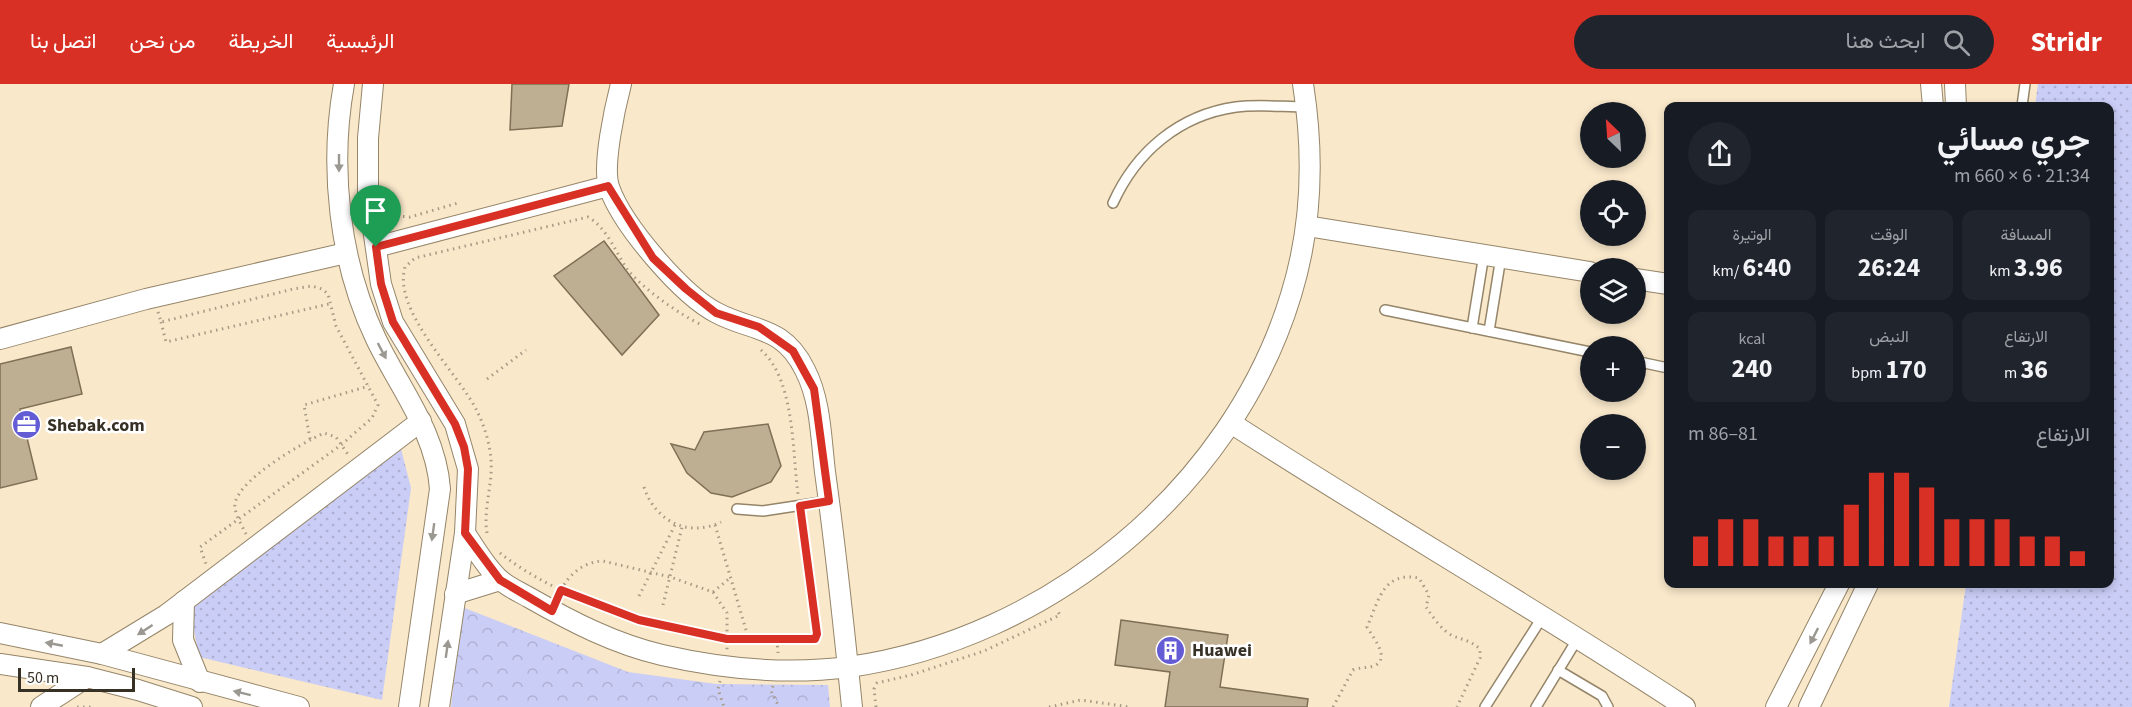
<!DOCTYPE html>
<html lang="ar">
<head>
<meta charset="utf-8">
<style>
  :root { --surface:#171b24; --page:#20242c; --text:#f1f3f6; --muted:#9ea1a6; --accent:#d93025 }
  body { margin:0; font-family:"Source Sans 3",Vazirmatn,sans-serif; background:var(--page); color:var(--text); direction:rtl; height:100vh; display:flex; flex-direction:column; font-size:22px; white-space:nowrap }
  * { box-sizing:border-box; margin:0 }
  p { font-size:20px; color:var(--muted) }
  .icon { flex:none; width:33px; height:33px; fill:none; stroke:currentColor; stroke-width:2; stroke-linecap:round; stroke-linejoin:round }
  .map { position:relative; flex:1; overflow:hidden; direction:ltr }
  .panel { position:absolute; left:1664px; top:18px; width:450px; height:486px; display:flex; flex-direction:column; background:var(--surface); border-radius:12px; box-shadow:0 3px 9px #0003; direction:rtl }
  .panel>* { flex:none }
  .needle { width:39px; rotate:335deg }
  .controls { position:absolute; left:1580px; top:18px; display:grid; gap:12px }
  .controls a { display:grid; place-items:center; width:66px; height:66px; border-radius:50%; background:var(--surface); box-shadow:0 3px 9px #0003; font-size:30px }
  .scale { position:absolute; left:18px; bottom:15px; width:117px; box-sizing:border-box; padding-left:6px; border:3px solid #373125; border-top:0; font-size:16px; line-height:21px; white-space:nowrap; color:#373125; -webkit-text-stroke:4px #fff; paint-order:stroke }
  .pin { position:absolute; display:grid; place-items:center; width:51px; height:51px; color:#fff; margin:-62px -26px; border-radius:50% 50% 50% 0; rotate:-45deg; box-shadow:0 0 6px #0007 }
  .pin .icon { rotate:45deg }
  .round { display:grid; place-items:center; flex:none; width:63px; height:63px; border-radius:32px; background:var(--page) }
  .head { display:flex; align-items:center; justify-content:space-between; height:102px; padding:0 24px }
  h1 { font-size:33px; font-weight:700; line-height:45px }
  .metrics { display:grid; grid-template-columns:repeat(3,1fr); gap:9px; height:102px; padding:6px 24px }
  .metrics div { display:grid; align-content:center; border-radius:12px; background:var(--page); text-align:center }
  .metrics b { font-size:26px; font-weight:700 }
  .metrics small { font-size:16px; font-weight:400 }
  .metrics p { font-size:16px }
  .chart { height:168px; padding:12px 24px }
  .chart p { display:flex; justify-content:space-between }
  .chart svg { width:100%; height:108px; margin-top:6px; stroke:var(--accent); stroke-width:6 }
  header { display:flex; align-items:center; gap:36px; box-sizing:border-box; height:84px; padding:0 30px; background:var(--accent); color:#fff }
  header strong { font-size:28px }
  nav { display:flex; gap:33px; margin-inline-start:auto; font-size:21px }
  .search { width:420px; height:54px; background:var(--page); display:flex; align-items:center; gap:15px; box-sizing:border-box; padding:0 21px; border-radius:33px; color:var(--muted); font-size:22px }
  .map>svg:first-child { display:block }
  .grass { fill:url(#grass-dots) }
  .park { fill:url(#park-crowns) }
  .building { fill:#bfaf92; stroke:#7f7055; stroke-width:1.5 }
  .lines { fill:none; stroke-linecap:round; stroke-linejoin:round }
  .lane-casing { stroke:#958569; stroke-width:12 }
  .street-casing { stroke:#958569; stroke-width:22 }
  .path { stroke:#a89b85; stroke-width:3; stroke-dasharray:1.5 4.5; stroke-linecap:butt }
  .lane { stroke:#fff; stroke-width:9 }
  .street { stroke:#fff; stroke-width:20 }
  .oneway { fill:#9b9892 }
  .route-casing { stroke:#fff; stroke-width:12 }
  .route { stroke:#d93025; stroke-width:8 }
  .labels { text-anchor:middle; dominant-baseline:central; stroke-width:5; stroke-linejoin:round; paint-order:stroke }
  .poi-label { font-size:18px; font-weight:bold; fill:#373125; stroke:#fff; text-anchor:start }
</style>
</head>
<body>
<header>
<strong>Stridr</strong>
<div class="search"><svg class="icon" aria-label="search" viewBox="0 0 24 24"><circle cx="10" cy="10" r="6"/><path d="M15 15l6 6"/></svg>ابحث هنا</div>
<nav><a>الرئيسية</a><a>الخريطة</a><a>من نحن</a><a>اتصل بنا</a></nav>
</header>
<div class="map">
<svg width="2132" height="623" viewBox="0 0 2132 623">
  <defs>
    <pattern id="grass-dots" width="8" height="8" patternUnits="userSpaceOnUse" patternTransform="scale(1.5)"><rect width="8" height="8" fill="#cacdf6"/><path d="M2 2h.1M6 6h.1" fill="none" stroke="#aeb0d3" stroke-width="1.8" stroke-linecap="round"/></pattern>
    <pattern id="park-crowns" width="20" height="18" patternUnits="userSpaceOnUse" patternTransform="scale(1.5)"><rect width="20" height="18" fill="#cacdf6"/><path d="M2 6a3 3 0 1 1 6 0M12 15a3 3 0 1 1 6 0" fill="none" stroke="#aeb0d3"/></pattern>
  </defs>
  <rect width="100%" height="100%" fill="#f9e8ca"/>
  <g class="grass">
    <path d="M2038 0H2132V623H1949L1966 500H2109V22H2035Z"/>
    <path d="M400 361 411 404 382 616 199 573 190 524Z"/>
  </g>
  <path class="park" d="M462 523 628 588 716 600 828 601 830 623H451Z"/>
  <g class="building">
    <path d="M512 0H569L562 42 510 46Z"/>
    <path d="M604 157 659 231 622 271 554 192Z"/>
    <path d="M71 263 82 310 20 325 37 395 0 404V280Z"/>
    <path d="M768 340 781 382 771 398 732 413 711 409 687 389 671 360 695 366 704 348Z"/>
    <path d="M1121 536 1228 551 1220 603 1308 615 1307 623H1165L1170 588 1115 581Z"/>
  </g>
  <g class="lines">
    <defs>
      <g id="lane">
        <path d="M2022 22 2025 0"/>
        <path d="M1113 119C1136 68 1179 31 1236 23 1259 20 1283 23 1306 23"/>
        <path d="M1385 226 1590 268"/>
        <path d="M1472 244 1484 170"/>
        <path d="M1489 247 1501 173"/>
        <path d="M1635 277 1668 284"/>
        <path d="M737 425 763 427 829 417"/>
        <path d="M1558 586 1602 612 1608 623"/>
        <path d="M1485 623 1543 532"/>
        <path d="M1536 623 1578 554"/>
      </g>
      <g id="street">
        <path d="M344 0C329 83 339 178 376 255 400 305 436 348 440 405L409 623"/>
        <path d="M373 0 368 54V109L381 200 393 238 455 340 468 385 465 449 439 623"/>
        <path d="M621 0C615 23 602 82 609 103 622 141 682 211 717 229 753 248 783 241 805 286 821 317 821 355 825 388 836 466 844 544 852 623"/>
        <path d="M1931 0 1933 22"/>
        <path d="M1955 0 1956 22"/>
        <path d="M1307 142 1590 188"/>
        <path d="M376 163 608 102"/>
        <path d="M1635 195 1668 200"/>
        <path d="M0 255 146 215 346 169"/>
        <path d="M1231 339C1381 436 1536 525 1685 623"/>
        <path d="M465 449C475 464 485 482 498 494 507 503 520 508 530 514 572 538 615 560 662 571 723 585 786 591 849 583 1048 555 1232 405 1291 211 1312 143 1314 70 1303 0"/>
        <path d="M455 510 500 496"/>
        <path d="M184 517 183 556 200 598"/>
        <path d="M0 549 102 570 299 623"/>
        <path d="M102 570 166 531 421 337"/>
        <path d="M0 580 87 593 138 606 192 623"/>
        <path d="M41 623 87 593"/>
        <path d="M1776 623 1839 500"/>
        <path d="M1809 623 1868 500"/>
      </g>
    </defs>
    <use href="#lane" class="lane-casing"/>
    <use href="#street" class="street-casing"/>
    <g class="path">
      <path d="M389 123 397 132 410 133 458 119"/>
      <path d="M158 228 161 238 293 205 312 202 322 205 328 210 336 242 378 321 372 334 341 361 200 463 206 480"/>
      <path d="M161 238 166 258 329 220"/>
      <path d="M761 266C795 296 792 366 798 410"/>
      <path d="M487 295 526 266"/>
      <path d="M310 355 304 321 369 302"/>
      <path d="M644 403C655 437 688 454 721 438"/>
      <path d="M715 441 749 556"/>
      <path d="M487 449C483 425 493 400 491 376 490 360 484 341 477 327 459 290 392 227 405 183L415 174 588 133C607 144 615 167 627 185 642 204 680 231 702 241"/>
      <path d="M246 450C242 442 236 432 235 424 231 399 304 358 324 349L336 353 349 372"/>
      <path d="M500 469C560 516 651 544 726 555 752 559 782 556 808 556L815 555 817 550 801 434"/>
      <path d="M561 506C570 489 584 478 603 477L670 493 713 508 727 529V566"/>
      <path d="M713 508 730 494"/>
      <path d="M639 512 675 441"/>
      <path d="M663 521 682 443"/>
      <path d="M777 556 778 569"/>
      <path d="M720 597 718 605 724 623"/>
      <path d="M773 602 771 607 779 623"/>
      <path d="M77 623H93"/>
      <path d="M876 623 874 605 877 599 911 591 984 567 1060 531 1057 526"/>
      <path d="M1049 623 1081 616 1130 623"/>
      <path d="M1333 623 1353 586C1360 583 1371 584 1376 581 1390 573 1372 552 1367 543 1379 516 1383 487 1419 494L1429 511 1426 523C1433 533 1442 547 1453 552 1464 556 1471 557 1480 565V574L1457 623"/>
    </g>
    <use href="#lane" class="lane"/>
    <use href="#street" class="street"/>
  </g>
  <defs><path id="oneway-solid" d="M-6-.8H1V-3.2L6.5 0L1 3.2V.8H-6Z" transform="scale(1.5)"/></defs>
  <g class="oneway">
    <use href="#oneway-solid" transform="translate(339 79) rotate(90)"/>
    <use href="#oneway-solid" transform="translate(382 267) rotate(62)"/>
    <use href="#oneway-solid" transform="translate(433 448) rotate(98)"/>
    <use href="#oneway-solid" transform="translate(145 546) rotate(147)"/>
    <use href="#oneway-solid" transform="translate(1814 552) rotate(117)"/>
    <use href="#oneway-solid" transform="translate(54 560) rotate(-169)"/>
    <use href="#oneway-solid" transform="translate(447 565) rotate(-82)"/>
    <use href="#oneway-solid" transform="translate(242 609) rotate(-166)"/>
  </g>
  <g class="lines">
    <defs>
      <path id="route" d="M608 102 653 174 686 205 716 229 759 243 793 267 814 305 829 417 800 422 817 550 815 555H727L639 536 561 506 552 527 500 496 465 449 468 385 464 363 455 340 393 238 381 200 376 163Z"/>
    </defs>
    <use href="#route" class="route-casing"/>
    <use href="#route" class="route"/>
  </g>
  <defs>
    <symbol id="office-disc" viewBox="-11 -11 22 22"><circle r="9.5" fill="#645cd5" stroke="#fff"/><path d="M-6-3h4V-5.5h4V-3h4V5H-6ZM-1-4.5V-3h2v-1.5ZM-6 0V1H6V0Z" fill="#fff"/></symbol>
    <symbol id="building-disc" viewBox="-11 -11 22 22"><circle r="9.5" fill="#645cd5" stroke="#fff"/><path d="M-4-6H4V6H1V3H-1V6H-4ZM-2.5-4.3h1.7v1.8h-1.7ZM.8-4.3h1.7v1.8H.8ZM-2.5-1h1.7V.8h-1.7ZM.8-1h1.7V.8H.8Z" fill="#fff"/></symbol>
  </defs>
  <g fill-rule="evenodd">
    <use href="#office-disc" x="10" y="324" width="33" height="33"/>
    <use href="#building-disc" x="1154" y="550" width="33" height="33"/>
  </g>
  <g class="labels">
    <g class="poi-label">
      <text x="47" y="341">Shebak.com</text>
      <text x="1192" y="566">Huawei</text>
    </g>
  </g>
</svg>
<div class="controls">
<a><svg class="needle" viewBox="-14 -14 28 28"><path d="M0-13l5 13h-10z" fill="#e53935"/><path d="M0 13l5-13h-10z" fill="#9ea1a6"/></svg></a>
<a><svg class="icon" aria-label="locate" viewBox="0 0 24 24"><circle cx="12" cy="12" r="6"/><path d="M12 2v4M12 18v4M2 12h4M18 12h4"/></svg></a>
<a><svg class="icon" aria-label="layers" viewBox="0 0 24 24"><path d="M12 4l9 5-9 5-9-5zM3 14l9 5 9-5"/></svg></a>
<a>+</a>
<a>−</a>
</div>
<div class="scale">50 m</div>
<div class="pin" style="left:376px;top:163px;background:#1e9e55"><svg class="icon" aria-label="arrive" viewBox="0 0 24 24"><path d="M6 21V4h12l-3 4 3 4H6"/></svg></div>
<section class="panel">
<div class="head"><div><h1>جري مسائي</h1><p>21:34 · 6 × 660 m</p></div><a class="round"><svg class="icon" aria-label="share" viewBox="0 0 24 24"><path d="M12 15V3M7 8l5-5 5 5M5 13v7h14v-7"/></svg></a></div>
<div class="metrics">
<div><p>المسافة</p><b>3.96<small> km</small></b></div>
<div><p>الوقت</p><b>26:24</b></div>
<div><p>الوتيرة</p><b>6:40<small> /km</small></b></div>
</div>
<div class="metrics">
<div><p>الارتفاع</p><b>36<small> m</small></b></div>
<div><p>النبض</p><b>170<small> bpm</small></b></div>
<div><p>kcal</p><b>240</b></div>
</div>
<div class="chart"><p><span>الارتفاع</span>81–86 m</p>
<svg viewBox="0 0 160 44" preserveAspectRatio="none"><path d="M5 44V32M15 44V25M25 44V25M35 44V32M45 44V32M55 44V32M65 44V19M75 44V6M85 44V6M95 44V12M105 44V25M115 44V25M125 44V25M135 44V32M145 44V32M155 44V38"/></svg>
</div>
</section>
</div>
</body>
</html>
